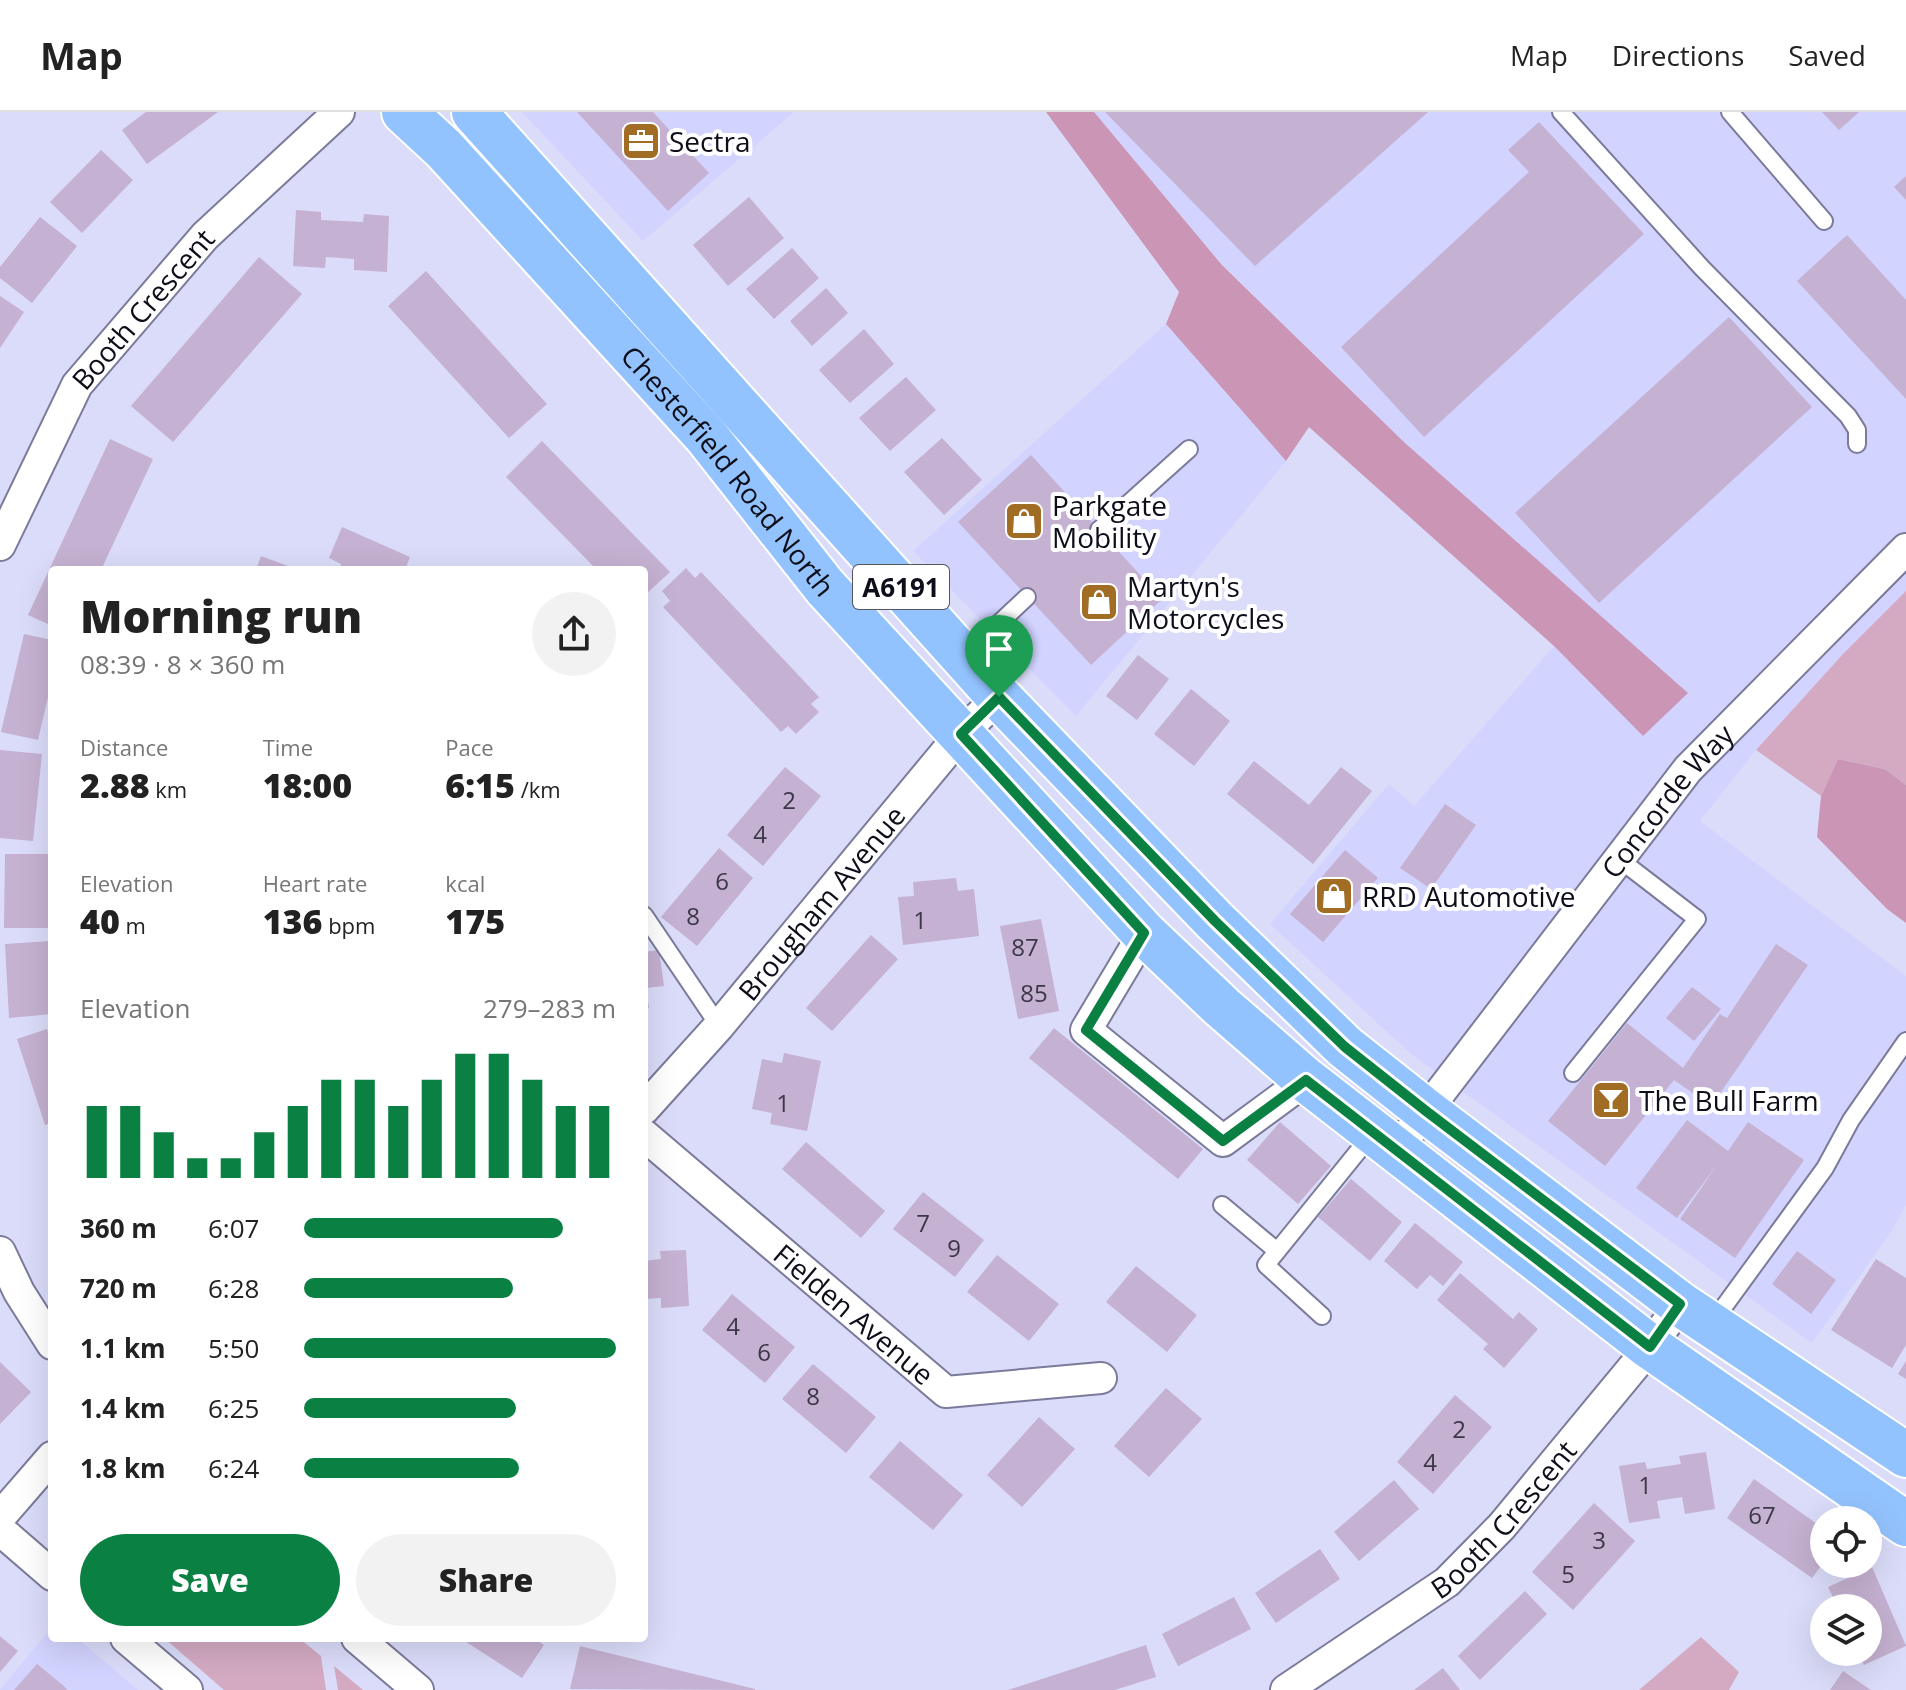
<!DOCTYPE html>
<html lang="en">
<head>
<meta charset="utf-8">
<style>
  :root { --surface:#fff; --page:#f2f2f2; --text:#222; --muted:#767676; --line:#e0e0e0; --accent:#0b8043 }
  body { margin:0; font-family:"Open Sans",sans-serif; background:var(--page); color:var(--text); height:100vh; display:flex; flex-direction:column; font-size:30px; white-space:nowrap }
  * { box-sizing:border-box; margin:0 }
  p { font-size:26px; color:var(--muted) }
  .icon { flex:none; width:44px; height:44px; fill:none; stroke:currentColor; stroke-width:2; stroke-linecap:round; stroke-linejoin:round }
  .map { position:relative; flex:1; overflow:hidden }
  .side { position:absolute; left:48px; top:454px; width:600px; height:1076px; display:flex; flex-direction:column; background:var(--surface); border-radius:8px; box-shadow:0 8px 32px #0002 }
  .side>* { flex:none }
  .buttons { position:absolute; left:1810px; top:1394px; display:grid; gap:16px }
  .buttons a { display:grid; place-items:center; width:72px; height:72px; border-radius:50%; background:var(--surface); box-shadow:0 8px 32px #0002; font-size:40px }
  .pin { position:absolute; display:grid; place-items:center; width:68px; height:68px; color:#fff; margin:-82px -34px; border-radius:50% 50% 50% 0; rotate:-45deg; box-shadow:0 0 8px #0007 }
  .pin .icon { rotate:45deg }
  .round { display:grid; place-items:center; flex:none; width:84px; height:84px; border-radius:42px; background:var(--page) }
  .summary { display:flex; align-items:center; justify-content:space-between; height:136px; padding:0 32px }
  h1 { font-size:44px; font-weight:800; line-height:60px }
  .metrics { display:grid; grid-template-columns:repeat(3,1fr); gap:12px; height:136px; padding:8px 32px }
  .metrics div { display:grid; align-content:center }
  .metrics b { font-size:34px; font-weight:800 }
  .metrics small { font-size:22px; font-weight:400 }
  .metrics p { font-size:22px }
  .chart { height:224px; padding:16px 32px }
  .chart p { display:flex; justify-content:space-between }
  .chart svg { width:100%; height:144px; margin-top:8px; stroke:var(--accent); stroke-width:6 }
  .primary-button { display:flex; gap:16px; margin-top:auto; padding:16px 32px }
  .primary-button a { flex:1; height:92px; border-radius:48px; background:var(--accent); color:#fff; font-size:32px; font-weight:800; line-height:92px; text-align:center }
  .primary-button a+a { background:var(--page); color:var(--text) }
  ul { padding:0 32px; list-style:none; font-size:26px }
  li { display:grid; grid-template-columns:128px 96px 1fr; align-items:center; height:60px }
  li i { height:20px; border-radius:10px; background:var(--accent) }
  header { display:flex; align-items:center; gap:48px; box-sizing:border-box; height:112px; padding:0 40px; background:var(--surface); border-bottom:2px solid var(--line) }
  header strong { font-size:38px }
  nav { display:flex; gap:44px; margin-inline-start:auto; font-size:28px }
  .map>svg:first-child { display:block }
  .built { fill:#d2d3fe }
  .green { fill:#d3aac2 }
  .forest { fill:#cb96b5 }
  .building { fill:#c5b1d1 }
  .lines { fill:none; stroke-linecap:round; stroke-linejoin:round }
  .service-casing { stroke:#7a7a9b; stroke-width:20 }
  .minor-casing { stroke:#7a7a9b; stroke-width:34 }
  .primary-casing { stroke:#fff; stroke-width:48 }
  .service { stroke:#fff; stroke-width:16 }
  .minor { stroke:#fff; stroke-width:30 }
  .primary { stroke:#93c3fe; stroke-width:44 }
  .route-casing { stroke:#fff; stroke-width:16 }
  .route { stroke:#0b8043; stroke-width:10 }
  .labels { text-anchor:middle; dominant-baseline:central; stroke-width:8; stroke-linejoin:round; paint-order:stroke }
  .number-label { font-size:24px; fill:#3c3748 }
  .shield { fill:#fff; stroke:#56565f; stroke-width:2 }
  .shield-label { font-size:26px; font-weight:bold; fill:#0e0e1a }
  .poi-label { font-size:28px; fill:#0e0e1a; stroke:#fff; text-anchor:start }
  .street-label { font-size:28px; fill:#0e0e1a; stroke:#fff }
</style>
</head>
<body>
<header>
<strong>Map</strong>
<nav><a>Map</a><a>Directions</a><a>Saved</a></nav>
</header>
<div class="map">
<svg width="1906" height="1578" viewBox="0 0 1906 1578">
  <rect width="100%" height="100%" fill="#dbdcf9"/>
  <g class="built">
    <path d="M522 0H794L643 129Z"/>
    <path d="M1094 0H1906V479L1843 542 1756 638 1700 709 1906 864V1093L1891 1120 1812 1231 1411 942 1270 812 1389 672 1414 694 1554 534 1643 623 1405 331 1222 152Z"/>
    <path d="M1166 212 1286 349 1076 604 913 439Z"/>
    <path d="M52 1515V1526H77L138 1578H0Z"/>
  </g>
  <g class="green">
    <path d="M1906 479V673L1885 657 1838 647 1821 684 1756 638 1843 542Z"/>
    <path d="M1701 1525 1739 1560 1729 1578H1639Z"/>
    <path d="M164 1526H299L321 1544 326 1578H224Z"/>
    <path d="M334 1554 363 1578H338Z"/>
  </g>
  <g class="forest">
    <path d="M1046 0H1094L1222 153 1405 331 1688 581 1643 624 1554 534 1309 315 1286 349 1166 212 1179 180Z"/>
    <path d="M1838 647 1885 657 1906 673V811L1887 797 1817 725 1821 684Z"/>
  </g>
  <g class="building">
    <path d="M146 0H218L147 52 122 18Z"/>
    <path d="M577 0H653L709 61 668 99Z"/>
    <path d="M1105 0H1428L1255 154Z"/>
    <path d="M1822 0H1859L1839 18Z"/>
    <path d="M1539 10 1644 122 1424 325 1341 235 1529 60 1508 38Z"/>
    <path d="M101 38 133 68 82 121 50 90Z"/>
    <path d="M1906 64V88L1894 75Z"/>
    <path d="M749 85 784 126 728 174 693 133Z"/>
    <path d="M296 98 321 100V108L363 110 364 102 389 104 387 160 354 158V147L326 145 325 156 293 154Z"/>
    <path d="M40 105 77 134 32 191 0 166V155Z"/>
    <path d="M1847 123 1906 188V287L1797 169Z"/>
    <path d="M792 136 819 166 774 207 746 177Z"/>
    <path d="M259 145 302 182 173 330 131 294Z"/>
    <path d="M426 159 547 292 509 326 388 194Z"/>
    <path d="M826 176 848 201 812 234 790 209Z"/>
    <path d="M0 184 24 200 0 236Z"/>
    <path d="M1729 205 1812 295 1599 491 1515 401Z"/>
    <path d="M864 217 894 252 850 291 819 258Z"/>
    <path d="M906 265 936 298 890 339 859 306Z"/>
    <path d="M942 326 982 368 944 403 904 360Z"/>
    <path d="M110 327 153 347 101 458H52V514L28 503Z"/>
    <path d="M542 329 670 460 644 484V458H597L506 365Z"/>
    <path d="M1031 343 1162 487 1091 553 958 410Z"/>
    <path d="M342 415 410 445 405 458H339L341 452 329 446Z"/>
    <path d="M261 444 299 458H256Z"/>
    <path d="M686 456 695 466 701 460 819 585 811 592 819 600 796 622 788 614 781 620 663 495 670 489 662 479Z"/>
    <path d="M24 522 52 528V568L38 628 1 620Z"/>
    <path d="M1138 543 1169 567 1137 608 1106 584Z"/>
    <path d="M1191 577 1230 609 1194 654 1154 622Z"/>
    <path d="M0 638 42 642 33 729 0 726Z"/>
    <path d="M1254 649 1309 693 1341 655 1372 679 1313 752 1227 682Z"/>
    <path d="M785 655 821 684 763 754 727 723Z"/>
    <path d="M1445 692 1476 713 1431 777 1400 756Z"/>
    <path d="M719 736 753 766 697 834 661 805Z"/>
    <path d="M1345 738 1378 766 1323 830 1290 802Z"/>
    <path d="M5 742H48V816H4Z"/>
    <path d="M956 766 958 779 974 777 979 824 903 833 898 785 914 784 913 770Z"/>
    <path d="M1041 807 1059 899 1018 907 1000 814Z"/>
    <path d="M871 823 898 847 832 919 806 896Z"/>
    <path d="M50 829 52 902 9 906 5 832Z"/>
    <path d="M1776 832 1808 853 1721 980 1700 986 1674 968 1605 1054 1548 1009 1627 911 1683 956 1720 902 1727 906Z"/>
    <path d="M659 838 664 874 646 876 649 896 644 897V840Z"/>
    <path d="M1692 875 1721 897 1694 929 1666 906Z"/>
    <path d="M1054 916 1203 1037 1178 1067 1029 946Z"/>
    <path d="M47 917 52 932V1011L45 1013 17 927Z"/>
    <path d="M784 941 821 949 807 1019 770 1012 772 1001 752 997 762 947 782 951Z"/>
    <path d="M1687 1008 1728 1039 1748 1010 1804 1048 1735 1146 1680 1107 1717 1053 1677 1106 1636 1076Z"/>
    <path d="M1280 1010 1331 1054 1298 1092 1247 1048Z"/>
    <path d="M806 1030 885 1099 861 1126 782 1057Z"/>
    <path d="M1351 1067 1402 1110 1370 1149 1318 1105Z"/>
    <path d="M923 1080 984 1128 955 1165 893 1117Z"/>
    <path d="M1415 1111 1463 1150 1443 1174 1430 1163 1417 1177 1384 1149Z"/>
    <path d="M686 1138 689 1194 661 1196V1186L644 1187V1149L661 1147 660 1139Z"/>
    <path d="M1797 1139 1836 1168 1811 1202 1772 1172Z"/>
    <path d="M997 1143 1059 1192 1029 1229 967 1180Z"/>
    <path d="M1876 1147 1906 1166V1233L1892 1256 1831 1218Z"/>
    <path d="M1136 1154 1197 1203 1167 1240 1106 1190Z"/>
    <path d="M1460 1161 1513 1207 1519 1200 1538 1217 1504 1256 1483 1237 1488 1232 1437 1188Z"/>
    <path d="M732 1182 795 1235 765 1271 702 1218Z"/>
    <path d="M1906 1249V1267L1898 1262Z"/>
    <path d="M0 1250 31 1280 0 1312Z"/>
    <path d="M813 1252 876 1305 846 1341 782 1287Z"/>
    <path d="M1166 1276 1202 1307 1149 1365 1114 1334Z"/>
    <path d="M1455 1283 1492 1315 1433 1382 1397 1350Z"/>
    <path d="M1039 1305 1075 1337 1022 1395 987 1363Z"/>
    <path d="M900 1329 963 1383 933 1418 869 1365Z"/>
    <path d="M1706 1340 1715 1397 1685 1402 1682 1385 1657 1389 1660 1406 1629 1411 1619 1354 1645 1350 1647 1357 1681 1352 1679 1344Z"/>
    <path d="M1754 1367 1824 1417V1450L1812 1466 1727 1406Z"/>
    <path d="M1394 1368 1419 1397 1359 1449 1334 1420Z"/>
    <path d="M1594 1391 1635 1429 1573 1498 1532 1460Z"/>
    <path d="M1320 1437 1340 1467 1276 1511 1255 1481Z"/>
    <path d="M1872 1455 1906 1534 1864 1553 1858 1540H1868V1496H1838L1828 1475Z"/>
    <path d="M1525 1479 1547 1502 1480 1568 1458 1544Z"/>
    <path d="M1234 1485 1251 1517 1178 1554 1162 1522Z"/>
    <path d="M0 1524 18 1539 0 1560Z"/>
    <path d="M460 1526H534L544 1533 522 1566Z"/>
    <path d="M1146 1533 1156 1565 1115 1578H1008Z"/>
    <path d="M580 1534 755 1577V1578L570 1577Z"/>
    <path d="M37 1552 65 1575 67 1578H14Z"/>
    <path d="M1443 1556 1460 1578H1414Z"/>
    <path d="M1843 1559 1871 1578H1830Z"/>
  </g>
  <g class="lines">
    <defs>
      <g id="service">
        <path d="M1561 0 1702 156 1848 304 1857 318V332"/>
        <path d="M1730 0 1824 109"/>
        <path d="M1099 418 1189 337"/>
        <path d="M964 544 1027 485"/>
        <path d="M644 803 719 914"/>
        <path d="M1573 961 1697 807 1619 747"/>
        <path d="M1222 1093 1277 1139"/>
        <path d="M1322 1204 1266 1153 1372 1022"/>
        <path d="M1712 1211 1825 1056 1851 1008 1906 929"/>
      </g>
      <g id="minor">
        <path id="s1" d="M0 433 77 273 205 124 339 0"/>
        <path d="M1144 821 1086 918 1223 1029 1306 968"/>
        <path id="s2" d="M644 997 719 914 961 622 999 585"/>
        <path id="s3" d="M644 1023 946 1280 1101 1266"/>
        <path id="s4" d="M1396 1038 1688 657 1906 437"/>
        <path d="M0 1140 19 1180 52 1232"/>
        <path d="M0 1405 52 1345"/>
        <path d="M0 1418 52 1463"/>
        <path d="M126 1526 187 1578"/>
        <path d="M357 1526 418 1578"/>
        <path id="s5" d="M1286 1578 1447 1470 1502 1414 1650 1235 1680 1192"/>
      </g>
      <g id="primary">
        <path id="s6" d="M404 0 444 37 706 324 825 475 1144 821 1222 895 1306 968 1650 1235 1906 1412"/>
        <path d="M474 0 999 585 1215 809 1345 935 1426 999 1680 1192 1906 1343"/>
      </g>
    </defs>
    <use href="#service" class="service-casing"/>
    <use href="#minor" class="minor-casing"/>
    <use href="#primary" class="primary-casing"/>
    <use href="#service" class="service"/>
    <use href="#minor" class="minor"/>
    <use href="#primary" class="primary"/>
  </g>
  <g class="lines">
    <defs>
      <path id="route" d="M999 585 1215 809 1345 935 1426 999 1680 1192 1650 1235 1306 968 1223 1029 1086 918 1144 821 961 622Z"/>
    </defs>
    <use href="#route" class="route-casing"/>
    <use href="#route" class="route"/>
  </g>
  <defs>
    <symbol id="office-square" viewBox="-11 -11 22 22"><rect x="-9" y="-9" width="18" height="18" rx="4" fill="#a16c24" stroke="#fff"/><path d="M-6-3h4V-5.5h4V-3h4V5H-6ZM-1-4.5V-3h2v-1.5ZM-6 0V1H6V0Z" fill="#fff"/></symbol>
    <symbol id="shop-square" viewBox="-11 -11 22 22"><rect x="-9" y="-9" width="18" height="18" rx="4" fill="#a16c24" stroke="#fff"/><path d="M-5-2.5h2.3a2.7 3.5 0 0 1 5.4 0H5L5.5 6h-11ZM-1.5-2.5h3a1.5 2.3 0 0 0-3 0Z" fill="#fff"/></symbol>
    <symbol id="bar-square" viewBox="-11 -11 22 22"><rect x="-9" y="-9" width="18" height="18" rx="4" fill="#a16c24" stroke="#fff"/><path d="M-6-5H6L.8 .8V4.5H3.5V6h-7V4.5H-.8V.8Z" fill="#fff"/></symbol>
  </defs>
  <g fill-rule="evenodd">
    <use href="#office-square" x="619" y="7" width="44" height="44"/>
    <use href="#shop-square" x="1002" y="387" width="44" height="44"/>
    <use href="#shop-square" x="1077" y="468" width="44" height="44"/>
    <use href="#shop-square" x="1312" y="762" width="44" height="44"/>
    <use href="#bar-square" x="1589" y="966" width="44" height="44"/>
  </g>
  <g class="labels">
    <g class="number-label">
      <text x="789" y="687">2</text>
      <text x="760" y="721">4</text>
      <text x="722" y="768">6</text>
      <text x="693" y="803">8</text>
      <text x="920" y="807">1</text>
      <text x="1025" y="834">87</text>
      <text x="1034" y="880">85</text>
      <text x="783" y="990">1</text>
      <text x="923" y="1110">7</text>
      <text x="954" y="1135">9</text>
      <text x="733" y="1213">4</text>
      <text x="764" y="1239">6</text>
      <text x="813" y="1283">8</text>
      <text x="1459" y="1316">2</text>
      <text x="1430" y="1349">4</text>
      <text x="1645" y="1372">1</text>
      <text x="1762" y="1402">67</text>
      <text x="1599" y="1427">3</text>
      <text x="1568" y="1461">5</text>
    </g>
    <rect class="shield" x="853" y="453" width="96" height="44" rx="6"/>
    <g class="shield-label">
      <text x="901" y="475">A6191</text>
    </g>
    <g class="poi-label">
      <text x="669" y="29">Sectra</text>
      <text x="1052" y="393">Parkgate<tspan x="1052" dy="32">Mobility</tspan></text>
      <text x="1127" y="474">Martyn's<tspan x="1127" dy="32">Motorcycles</tspan></text>
      <text x="1362" y="784">RRD Automotive</text>
      <text x="1639" y="988">The Bull Farm</text>
    </g>
    <g class="street-label">
      <text stroke="none"><textPath href="#s1" startOffset="278">Booth Crescent</textPath></text>
      <text stroke="none"><textPath href="#s6" startOffset="484">Chesterfield Road North</textPath></text>
      <text stroke="none"><textPath href="#s4" startOffset="442">Concorde Way</textPath></text>
      <text stroke="none"><textPath href="#s2" startOffset="272">Brougham Avenue</textPath></text>
      <text stroke="none"><textPath href="#s3" startOffset="276">Fielden Avenue</textPath></text>
      <text stroke="none"><textPath href="#s5" startOffset="278">Booth Crescent</textPath></text>
    </g>
  </g>
</svg>
<div class="buttons">
<a><svg class="icon" aria-label="locate" viewBox="0 0 24 24"><circle cx="12" cy="12" r="6"/><path d="M12 2v4M12 18v4M2 12h4M18 12h4"/></svg></a>
<a><svg class="icon" aria-label="layers" viewBox="0 0 24 24"><path d="M12 4l9 5-9 5-9-5zM3 14l9 5 9-5"/></svg></a>
</div>
<div class="pin" style="left:999px;top:585px;background:#1e9e55"><svg class="icon" aria-label="arrive" viewBox="0 0 24 24"><path d="M6 21V4h12l-3 4 3 4H6"/></svg></div>
<section class="side">
<div class="summary"><div><h1>Morning run</h1><p>08:39 · 8 × 360 m</p></div><a class="round"><svg class="icon" aria-label="share" viewBox="0 0 24 24"><path d="M12 15V3M7 8l5-5 5 5M5 13v7h14v-7"/></svg></a></div>
<div class="metrics">
<div><p>Distance</p><b>2.88<small> km</small></b></div>
<div><p>Time</p><b>18:00</b></div>
<div><p>Pace</p><b>6:15<small> /km</small></b></div>
</div>
<div class="metrics">
<div><p>Elevation</p><b>40<small> m</small></b></div>
<div><p>Heart rate</p><b>136<small> bpm</small></b></div>
<div><p>kcal</p><b>175</b></div>
</div>
<div class="chart"><p><span>Elevation</span>279–283 m</p>
<svg viewBox="0 0 160 44" preserveAspectRatio="none"><path d="M5 44V22M15 44V22M25 44V30M35 44V38M45 44V38M55 44V30M65 44V22M75 44V14M85 44V14M95 44V22M105 44V14M115 44V6M125 44V6M135 44V14M145 44V22M155 44V22"/></svg>
</div>
<ul>
<li><b>360 m</b>6:07<i style="width:83%"></i></li>
<li><b>720 m</b>6:28<i style="width:67%"></i></li>
<li><b>1.1 km</b>5:50<i style="width:100%"></i></li>
<li><b>1.4 km</b>6:25<i style="width:68%"></i></li>
<li><b>1.8 km</b>6:24<i style="width:69%"></i></li>
</ul>
<div class="primary-button"><a>Save</a><a>Share</a></div>
</section>
</div>
</body>
</html>
